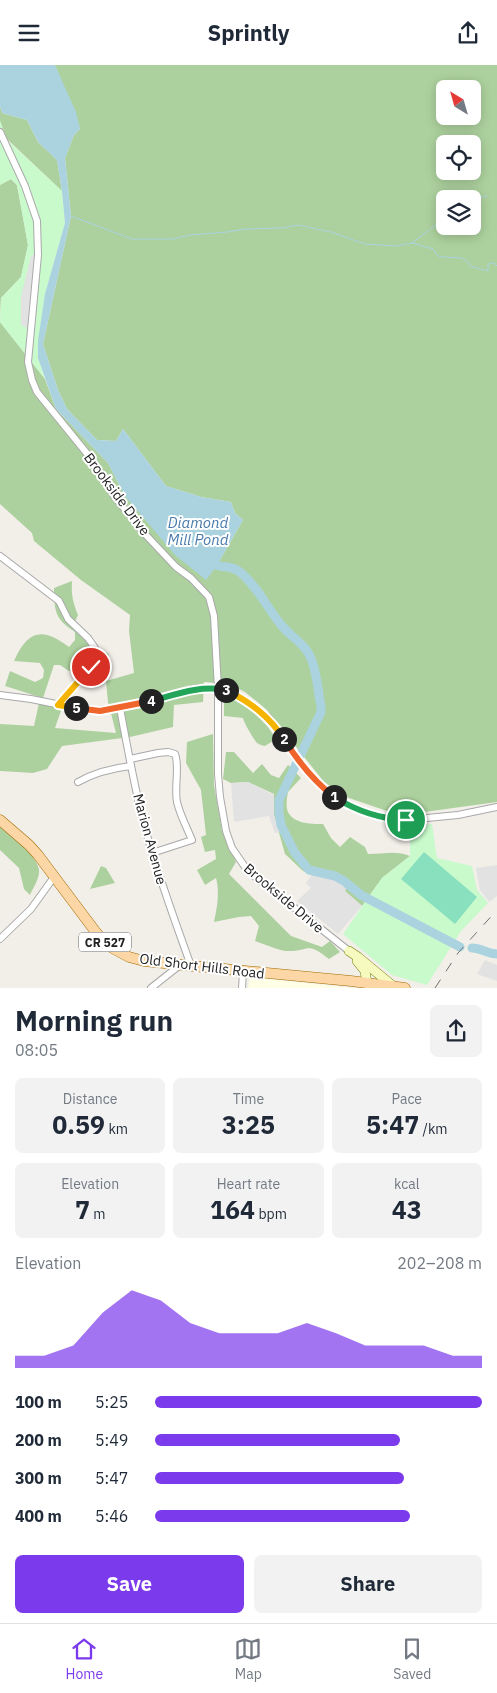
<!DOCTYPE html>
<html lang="en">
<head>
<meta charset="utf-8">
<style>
  :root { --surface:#fff; --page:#f2f2f3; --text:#1f2937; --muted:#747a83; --line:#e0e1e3; --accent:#7c3aed }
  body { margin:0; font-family:"IBM Plex Sans",sans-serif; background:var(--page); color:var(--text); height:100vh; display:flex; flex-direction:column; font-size:19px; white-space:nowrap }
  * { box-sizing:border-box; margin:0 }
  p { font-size:16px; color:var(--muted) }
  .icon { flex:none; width:28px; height:28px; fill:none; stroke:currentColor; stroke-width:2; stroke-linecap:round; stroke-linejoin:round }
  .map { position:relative; height:923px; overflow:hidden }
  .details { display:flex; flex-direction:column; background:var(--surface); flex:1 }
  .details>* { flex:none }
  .needle { width:32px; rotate:323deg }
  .fabs { position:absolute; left:436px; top:15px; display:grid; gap:10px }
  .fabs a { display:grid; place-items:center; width:45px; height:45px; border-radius:8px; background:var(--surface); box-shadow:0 2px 12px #0003; font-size:25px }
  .pin { position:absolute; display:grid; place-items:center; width:42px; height:42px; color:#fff; margin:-21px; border:2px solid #fff; border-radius:50%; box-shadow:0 1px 5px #0007 }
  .km { position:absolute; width:25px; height:25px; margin:-12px; border-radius:50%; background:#222; color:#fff; font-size:14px; line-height:25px; text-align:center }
  .round { display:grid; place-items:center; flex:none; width:52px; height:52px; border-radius:8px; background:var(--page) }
  .headline { display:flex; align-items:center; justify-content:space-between; height:85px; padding:0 15px }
  h1 { font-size:28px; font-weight:700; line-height:38px }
  .figures { display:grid; grid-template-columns:repeat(3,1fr); gap:8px; height:85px; padding:5px 15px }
  .figures div { display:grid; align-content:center; border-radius:8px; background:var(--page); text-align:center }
  .figures b { font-size:25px; font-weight:700 }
  .figures small { font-size:14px; font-weight:400 }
  .figures p { font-size:14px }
  .chart { height:140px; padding:10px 15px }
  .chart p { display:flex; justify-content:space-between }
  .chart svg { width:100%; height:90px; margin-top:5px; fill:var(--accent); opacity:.7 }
  .button { display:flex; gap:10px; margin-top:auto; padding:10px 15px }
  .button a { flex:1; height:58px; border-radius:8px; background:var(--accent); color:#fff; font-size:20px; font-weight:700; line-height:58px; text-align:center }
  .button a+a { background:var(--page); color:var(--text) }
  ul { padding:0 15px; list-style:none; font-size:16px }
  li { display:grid; grid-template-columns:80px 60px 1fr; align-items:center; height:38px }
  li i { height:12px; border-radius:6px; background:var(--accent) }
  header { display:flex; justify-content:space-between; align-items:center; height:65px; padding:0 15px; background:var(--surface); font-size:22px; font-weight:700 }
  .tab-bar { display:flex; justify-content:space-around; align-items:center; height:70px; border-top:1px solid var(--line); background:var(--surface); font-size:14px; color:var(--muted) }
  .tab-bar a { display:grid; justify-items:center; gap:2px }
  .tab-bar .selected { color:var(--accent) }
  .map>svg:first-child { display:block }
  .education { fill:#ffffe5 }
  .forest { fill:#add19e; fill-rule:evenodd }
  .park { fill:#c8facc }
  .pitch { fill:#88e0be }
  .parking { fill:#e2e2e2 }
  .water { fill:#aad3df }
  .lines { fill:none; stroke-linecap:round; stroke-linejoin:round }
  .stream { stroke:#aad3df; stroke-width:1 }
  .river { stroke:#aad3df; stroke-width:9 }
  .street-casing { stroke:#a9a9a9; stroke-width:8 }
  .secondary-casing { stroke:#707d05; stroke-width:10 }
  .primary-casing { stroke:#a06b00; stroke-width:11 }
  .street { stroke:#fff; stroke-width:6 }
  .secondary { stroke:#f7fabf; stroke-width:9 }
  .primary { stroke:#fcd6a4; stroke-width:10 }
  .rail { stroke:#707070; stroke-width:1; stroke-dasharray:10 10; stroke-linecap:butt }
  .split-1-casing { stroke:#fff; stroke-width:10 }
  .split-2-casing { stroke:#fff; stroke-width:10 }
  .split-3-casing { stroke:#fff; stroke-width:10 }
  .split-4-casing { stroke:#fff; stroke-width:10 }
  .split-5-casing { stroke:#fff; stroke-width:10 }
  .split-6-casing { stroke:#fff; stroke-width:10 }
  .split-1 { stroke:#22a559; stroke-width:6 }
  .split-2 { stroke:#f0652b; stroke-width:6 }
  .split-3 { stroke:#f5b400; stroke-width:6 }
  .split-4 { stroke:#22a559; stroke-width:6 }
  .split-5 { stroke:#f0652b; stroke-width:6 }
  .split-6 { stroke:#f5b400; stroke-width:6 }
  .labels { text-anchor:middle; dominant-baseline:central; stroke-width:4; stroke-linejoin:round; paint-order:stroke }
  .shield { fill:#fff; stroke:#646464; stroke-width:1 }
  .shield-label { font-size:12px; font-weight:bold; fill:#222 }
  .street-label { font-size:14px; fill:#222; stroke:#fff }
  .water-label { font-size:15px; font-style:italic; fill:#4a7aab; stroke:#fff }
</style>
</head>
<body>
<header><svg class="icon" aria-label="menu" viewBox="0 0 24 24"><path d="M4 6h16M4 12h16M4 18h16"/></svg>Sprintly<svg class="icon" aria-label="share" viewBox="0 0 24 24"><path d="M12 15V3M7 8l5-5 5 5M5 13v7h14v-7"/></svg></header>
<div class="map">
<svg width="497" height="923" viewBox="0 0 497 923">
  <rect width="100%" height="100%" fill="#f2efe9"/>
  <path class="education" d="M250 912 354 923H248Z"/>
  <g class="forest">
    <path d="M55 0H497V737L410 749 387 746 346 732 324 717 267 645 245 627 229 619 204 617 203 637 174 640 173 662 130 672 62 681 47 704 33 708 0 706V659L34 661 39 638 62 643 55 663 116 668 108 637 106 616 134 608 129 566 130 550 81 515 34 476 32 468 0 439V257L45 314 56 344 108 398 125 431 216 502 243 455 235 448 231 437 201 432 166 421 123 364 116 376 97 375 67 344 58 325 43 279 71 151 65 93 74 70 80 64ZM445 24H472V51H445ZM445 79H472V106H445ZM445 134H472V161H445Z"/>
    <path d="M0 41 2 48 27 55 38 77 57 95 62 126 7 74 0 56Z"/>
    <path d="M11 114 17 120 28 180 21 212 1 233 0 251V120Z"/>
    <path d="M72 516C71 529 73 538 78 550L73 561C82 569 97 581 92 595 90 599 85 604 82 608L69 606 60 600H54L43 633 5 621 10 606 35 617 43 613 44 605 40 598 14 596C28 565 42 562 69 582L75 575V567C55 554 54 546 54 523Z"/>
    <path d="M99 584 109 589 105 615 91 616Z"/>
    <path d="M229 633 246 639 268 662 276 674 265 681C262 680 260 680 257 678 254 675 244 658 243 653L224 651V635Z"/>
    <path d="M213 669 214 720 222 766 236 797 229 809 291 871 322 882 330 876 340 887 329 894C306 875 309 887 286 886 278 885 264 879 255 876L259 861 251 851 239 852 214 857C217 842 220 828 216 813L205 820 197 805 216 794 215 785 205 787 201 772 206 770 201 725 186 698 187 677Z"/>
    <path d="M226 687H234L253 708 262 699 271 710 279 713 288 700 301 713 288 727C287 732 286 739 287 744 291 759 311 759 323 759L331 773 340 782 350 772 365 782 368 789C383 789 397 785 410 791L382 813 362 841 345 826 340 818 331 814 312 810 303 806 285 789 274 750V729L248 717 231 718 223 714Z"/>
    <path d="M0 762C10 769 42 795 39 808 38 816 33 823 30 830L24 824 19 803 0 785Z"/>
    <path d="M101 801 106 803 115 818 90 824Z"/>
  </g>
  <g class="park">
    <path d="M0 56 7 75 62 126 65 158 45 229 38 293 45 314 0 257 1 233 21 212 28 180 17 120 11 114 0 120Z"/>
    <path d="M432 759 437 793 472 801 477 825 488 838 461 866 427 920 392 910 343 869 382 813 410 791V761Z"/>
  </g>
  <path class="pitch" d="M424 787 477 832 455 859 401 814Z"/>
  <g class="parking">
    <path d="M35 189 27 263 21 260V231L31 191Z"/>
    <path d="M248 717 274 730V750L280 767 275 768 269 751 234 757 231 718Z"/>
    <path d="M497 800V831L489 837 480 825 476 803Z"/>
    <path d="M312 810 331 814 340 817 347 823 345 826 362 841 338 869 297 836 311 823 306 818Z"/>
    <path d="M485 895 497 900V916L477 909Z"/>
  </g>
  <path class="water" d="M0 0H55L76 47 80 64 74 70 65 93 71 151 43 279 58 325 67 344 97 375 116 376 123 364 166 421 201 432 231 437 235 448 243 455 216 502 206 515 175 490 125 431 108 398 56 344 38 293V276L45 229 65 158 62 126 57 95 38 77 27 55 2 48 0 41Z"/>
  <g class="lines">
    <g class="stream">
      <path d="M469 134 487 131"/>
      <path d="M71 151 132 174H173L190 170 227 167 245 164 282 163 298 160 331 167 365 179 396 181 412 178 445 153"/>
      <path d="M412 178 433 184 438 191 443 192 462 193 469 198 470 201 488 206V199L494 198 497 201"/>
    </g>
    <g class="river">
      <path d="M209 495C221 506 228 498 240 507 258 522 267 543 282 561 292 573 307 580 312 596 317 609 318 627 321 641V647L279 735V748L281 760 295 788 309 805 335 811 344 816 361 830 460 882"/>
      <path d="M472 883C481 883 488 889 497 889"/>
    </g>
    <defs>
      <g id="street">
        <path d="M0 67 25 121 37 156 38 190 28 297 32 315 37 327 89 391 115 432 145 469 176 502 191 513 209 532 214 551 218 624V709L220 732 226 766 232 783 245 802 253 810 349 886"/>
        <path d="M0 491 59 536 68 554 88 573 95 583V592L91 602 58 640"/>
        <path d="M0 630 31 634 91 646 124 642 197 623H210L226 625 242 633 269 653 303 701 326 725 342 736 355 743 381 752 406 755 458 750 497 742"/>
        <path d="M120 643C127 681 134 719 143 756 156 805 174 853 191 901"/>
        <path d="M130 694 158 688 168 687 175 689C180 701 174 722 177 737 180 750 187 763 192 775L152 788"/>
        <path d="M78 717C94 708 113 703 131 701"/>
        <path d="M0 874 31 844 54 812"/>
        <path d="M151 923 180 900"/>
        <path d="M242 923 243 907"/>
      </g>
      <g id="secondary">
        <path d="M349 886 358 892 393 921"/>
        <path d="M357 896 365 906 367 918"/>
      </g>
      <path id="primary" d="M0 755 29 780 38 790 95 866 107 880 129 892 144 896 193 901 351 916 405 923"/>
    </defs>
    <use href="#street" class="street-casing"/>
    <use href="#secondary" class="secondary-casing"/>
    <use href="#primary" class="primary-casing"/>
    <use href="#street" class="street"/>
    <use href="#secondary" class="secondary"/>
    <use href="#primary" class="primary"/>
    <path class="rail" d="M435 923 458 888 497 845"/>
  </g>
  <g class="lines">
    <defs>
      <path id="split-1" d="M334 732C355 745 381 754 406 755"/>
      <path id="split-2" d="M284 674C297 695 314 716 334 732"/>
      <path id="split-3" d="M226 625C250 637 269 651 284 674"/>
      <path id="split-4" d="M151 636C177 629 200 620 226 625"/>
      <path id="split-5" d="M76 643 100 646 151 636"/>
      <path id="split-6" d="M76 643 58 640 91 602"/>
    </defs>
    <use href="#split-1" class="split-1-casing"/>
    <use href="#split-2" class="split-2-casing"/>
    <use href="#split-3" class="split-3-casing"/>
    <use href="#split-4" class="split-4-casing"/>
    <use href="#split-5" class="split-5-casing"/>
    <use href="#split-6" class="split-6-casing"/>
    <use href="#split-1" class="split-1"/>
    <use href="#split-2" class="split-2"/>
    <use href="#split-3" class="split-3"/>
    <use href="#split-4" class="split-4"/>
    <use href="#split-5" class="split-5"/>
    <use href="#split-6" class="split-6"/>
  </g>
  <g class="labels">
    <rect class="shield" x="79" y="867.5" width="52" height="19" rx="4"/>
    <g class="shield-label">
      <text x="105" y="877">CR 527</text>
    </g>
    <g class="street-label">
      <text transform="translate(117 429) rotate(53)">Brookside Drive</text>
      <text transform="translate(150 774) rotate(75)">Marion Avenue</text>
      <text transform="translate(284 833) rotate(40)">Brookside Drive</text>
      <text transform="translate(202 901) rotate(7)">Old Short Hills Road</text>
    </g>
    <g class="water-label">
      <text x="198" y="457">Diamond<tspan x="198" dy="17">Mill Pond</tspan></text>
    </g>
  </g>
</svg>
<div class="fabs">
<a><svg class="needle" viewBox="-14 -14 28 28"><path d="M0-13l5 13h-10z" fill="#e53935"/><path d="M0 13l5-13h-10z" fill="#747a83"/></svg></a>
<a><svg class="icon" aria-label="locate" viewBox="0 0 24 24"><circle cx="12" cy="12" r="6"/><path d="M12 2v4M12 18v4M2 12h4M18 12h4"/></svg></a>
<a><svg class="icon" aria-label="layers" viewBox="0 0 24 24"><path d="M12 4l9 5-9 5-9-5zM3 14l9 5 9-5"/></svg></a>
</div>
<div class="pin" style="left:406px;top:755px;background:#1e9e55"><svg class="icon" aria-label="arrive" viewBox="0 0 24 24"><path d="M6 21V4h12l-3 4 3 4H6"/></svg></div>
<div class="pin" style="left:91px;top:602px;background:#d93025"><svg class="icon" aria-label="check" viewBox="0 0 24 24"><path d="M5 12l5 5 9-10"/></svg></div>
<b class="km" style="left:334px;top:732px">1</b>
<b class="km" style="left:284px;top:674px">2</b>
<b class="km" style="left:226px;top:625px">3</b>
<b class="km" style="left:151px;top:636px">4</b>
<b class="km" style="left:76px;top:643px">5</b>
</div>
<section class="details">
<div class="headline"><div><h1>Morning run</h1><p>08:05</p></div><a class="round"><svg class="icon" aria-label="share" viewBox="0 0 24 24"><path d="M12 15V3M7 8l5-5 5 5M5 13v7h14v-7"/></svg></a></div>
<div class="figures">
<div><p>Distance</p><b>0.59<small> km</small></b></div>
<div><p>Time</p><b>3:25</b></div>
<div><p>Pace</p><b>5:47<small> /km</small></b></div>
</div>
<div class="figures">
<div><p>Elevation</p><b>7<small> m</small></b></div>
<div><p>Heart rate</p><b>164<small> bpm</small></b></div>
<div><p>kcal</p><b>43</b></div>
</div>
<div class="chart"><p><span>Elevation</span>202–208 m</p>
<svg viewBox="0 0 160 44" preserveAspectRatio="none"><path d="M0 44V38L10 38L20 33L30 17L40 6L50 11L60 22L70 27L80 27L90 27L100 22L110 27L120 33L130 33L140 33L150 38L160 38V44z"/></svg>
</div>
<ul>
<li><b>100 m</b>5:25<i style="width:100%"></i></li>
<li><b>200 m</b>5:49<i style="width:75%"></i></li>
<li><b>300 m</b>5:47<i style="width:76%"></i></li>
<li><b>400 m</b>5:46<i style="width:78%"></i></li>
</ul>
<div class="button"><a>Save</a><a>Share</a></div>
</section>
<nav class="tab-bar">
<a class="selected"><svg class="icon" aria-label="home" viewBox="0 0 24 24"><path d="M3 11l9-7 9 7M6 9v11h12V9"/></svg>Home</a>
<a><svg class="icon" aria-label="map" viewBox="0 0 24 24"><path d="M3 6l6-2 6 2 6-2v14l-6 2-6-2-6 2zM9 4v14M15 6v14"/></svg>Map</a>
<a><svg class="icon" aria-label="saved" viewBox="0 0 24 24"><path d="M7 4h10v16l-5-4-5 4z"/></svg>Saved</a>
</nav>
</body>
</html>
